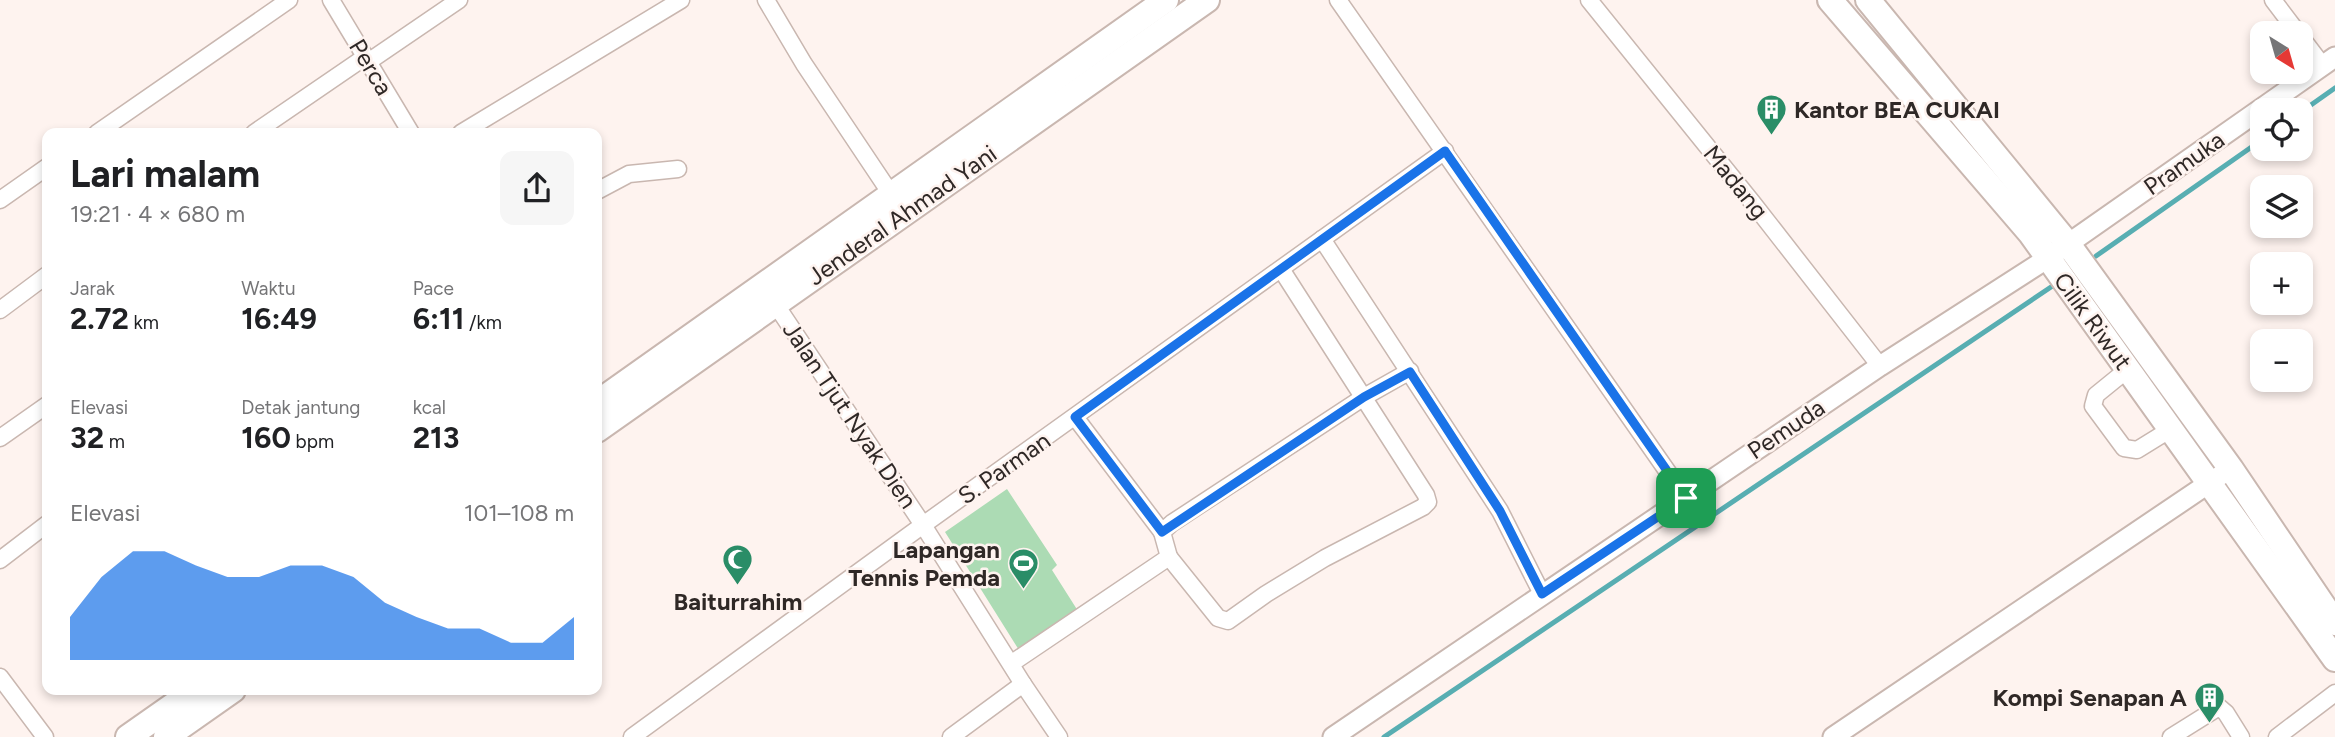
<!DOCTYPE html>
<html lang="id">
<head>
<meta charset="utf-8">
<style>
  :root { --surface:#fff; --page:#f6f6f6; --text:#202124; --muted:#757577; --accent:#1a73e8 }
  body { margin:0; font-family:Figtree,sans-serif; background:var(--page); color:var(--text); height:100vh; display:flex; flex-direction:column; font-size:26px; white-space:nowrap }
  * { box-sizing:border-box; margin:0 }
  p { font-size:23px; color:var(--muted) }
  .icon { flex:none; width:38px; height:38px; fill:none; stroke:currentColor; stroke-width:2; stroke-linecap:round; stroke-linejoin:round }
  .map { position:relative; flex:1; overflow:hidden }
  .details { position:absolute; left:42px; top:128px; width:560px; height:567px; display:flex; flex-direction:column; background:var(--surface); border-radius:14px; box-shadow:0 4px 10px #0003 }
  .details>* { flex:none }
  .needle { width:46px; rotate:143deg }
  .fabs { position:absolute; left:2250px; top:21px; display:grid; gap:14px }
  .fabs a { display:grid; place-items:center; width:63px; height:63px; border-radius:14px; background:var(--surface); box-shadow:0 4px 10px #0003; font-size:35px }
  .pin { position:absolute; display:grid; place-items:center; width:60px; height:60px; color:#fff; margin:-30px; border-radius:14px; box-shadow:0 4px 10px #0006 }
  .round { display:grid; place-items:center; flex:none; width:74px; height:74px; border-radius:14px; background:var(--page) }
  .overview { display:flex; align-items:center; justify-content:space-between; height:119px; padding:0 28px }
  h1 { font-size:38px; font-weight:700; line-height:52px }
  .stats { display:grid; grid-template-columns:repeat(3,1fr); gap:10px; height:119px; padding:7px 28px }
  .stats div { display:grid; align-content:center }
  .stats b { font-size:30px; font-weight:700 }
  .stats small { font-size:19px; font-weight:400 }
  .stats p { font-size:19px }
  .chart { height:196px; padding:14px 28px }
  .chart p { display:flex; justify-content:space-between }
  .chart svg { width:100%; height:126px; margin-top:7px; fill:var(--accent); opacity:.7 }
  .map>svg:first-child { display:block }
  .green { fill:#acdbb4 }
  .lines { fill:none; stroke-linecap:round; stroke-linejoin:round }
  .stream { stroke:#58aeb2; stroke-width:5 }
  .minor-casing { stroke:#c9b7b0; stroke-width:19 }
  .tertiary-casing { stroke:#c9b7b0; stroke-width:23 }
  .primary-casing { stroke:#c9b7b0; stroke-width:28 }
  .trunk-casing { stroke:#c9b7b0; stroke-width:28 }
  .minor { stroke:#fff; stroke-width:16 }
  .tertiary { stroke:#fff; stroke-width:19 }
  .primary { stroke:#fff; stroke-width:24 }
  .trunk { stroke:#fff; stroke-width:24 }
  .route-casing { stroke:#fff; stroke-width:14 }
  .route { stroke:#1a73e8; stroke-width:9 }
  .labels { text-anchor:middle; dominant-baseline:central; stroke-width:5; stroke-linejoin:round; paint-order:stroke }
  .street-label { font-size:24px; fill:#2f2826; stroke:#fef3ef }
  .poi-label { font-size:24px; font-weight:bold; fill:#2f2826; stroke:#fef3ef; text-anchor:end }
</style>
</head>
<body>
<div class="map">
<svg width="2335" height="737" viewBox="0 0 2335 737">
  <rect width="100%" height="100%" fill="#fef3ef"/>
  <path class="green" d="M1007 489 1057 565 1052 570 1078 611 1019 650 945 532Z"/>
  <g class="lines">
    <g class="stream">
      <path d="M2301 112 2335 88"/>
      <path d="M2096 256 2263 139"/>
      <path d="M1384 737 2054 285"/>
    </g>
    <defs>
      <g id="minor">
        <path d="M331 0 411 133"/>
        <path d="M766 0 804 64 891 194"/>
        <path d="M1338 0 1686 498"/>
        <path d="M1589 0 1752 202 1880 366"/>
        <path d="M2273 0 2298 33"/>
        <path d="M2301 37 2323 66"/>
        <path d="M368 62 459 0"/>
        <path d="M97 133 289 0"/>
        <path d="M254 133 365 57"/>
        <path d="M461 133 681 0"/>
        <path d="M597 191 629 174 678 169"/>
        <path d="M0 200 47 167"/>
        <path d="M1322 239 1500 511 1542 594"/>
        <path d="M776 305 923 525 1023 684 1059 737"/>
        <path d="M0 310 47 275"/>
        <path d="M2128 369 2096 395 2093 406 2124 448 2137 450 2171 429"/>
        <path d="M1075 417 1162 532"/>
        <path d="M0 438 47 405"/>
        <path d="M1169 557 1218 618 1228 621 1266 594 1325 558 1423 507 1428 502 1426 495 1281 269"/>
        <path d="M0 560 47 524"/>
        <path d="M1012 663 1169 557 1162 532 1172 523 1364 397 1410 371"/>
        <path d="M0 677 45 737"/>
        <path d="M632 737 923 525 1445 151"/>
        <path d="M951 737 1023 684"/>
        <path d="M2171 737 2219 707 2226 713 2241 737"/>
        <path d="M2277 737 2335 693"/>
      </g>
      <g id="tertiary">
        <path d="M1333 737 1880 366 2048 258 2335 57"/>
        <path d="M1833 737 2221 475"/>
      </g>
      <g id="primary">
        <path d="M1830 0 2031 234 2335 659"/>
        <path d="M1868 0 2068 244 2231 469 2335 623"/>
      </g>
      <g id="trunk">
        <path d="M597 403 1166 0"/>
        <path d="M597 430 1207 0"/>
        <path d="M128 737 195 690"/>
        <path d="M166 737 233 690"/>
      </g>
    </defs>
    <use href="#minor" class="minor-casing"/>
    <use href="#tertiary" class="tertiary-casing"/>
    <use href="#primary" class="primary-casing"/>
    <use href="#trunk" class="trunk-casing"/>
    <use href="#minor" class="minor"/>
    <use href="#tertiary" class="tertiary"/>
    <use href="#primary" class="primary"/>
    <use href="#trunk" class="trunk"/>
  </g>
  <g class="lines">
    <defs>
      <path id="route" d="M1445 151 1686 498 1542 594 1500 511 1410 372 1364 397 1162 532 1075 417Z"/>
    </defs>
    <use href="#route" class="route-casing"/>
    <use href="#route" class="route"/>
  </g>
  <defs>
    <symbol id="building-pin" viewBox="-11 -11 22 30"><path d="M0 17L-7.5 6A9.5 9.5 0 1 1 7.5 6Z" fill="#2a8d67" stroke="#fef3ef"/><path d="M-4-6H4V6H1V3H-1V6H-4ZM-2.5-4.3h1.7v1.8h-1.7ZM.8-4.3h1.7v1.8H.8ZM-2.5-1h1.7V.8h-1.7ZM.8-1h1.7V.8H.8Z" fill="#fff"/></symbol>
    <symbol id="mosque-pin" viewBox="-11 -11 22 30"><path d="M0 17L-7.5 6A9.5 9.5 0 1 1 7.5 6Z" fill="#2a8d67" stroke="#fef3ef"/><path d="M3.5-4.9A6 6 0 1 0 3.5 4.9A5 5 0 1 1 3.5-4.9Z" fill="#fff"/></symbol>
    <symbol id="stadium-pin" viewBox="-11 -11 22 30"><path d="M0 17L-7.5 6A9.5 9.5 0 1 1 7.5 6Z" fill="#2a8d67" stroke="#fef3ef"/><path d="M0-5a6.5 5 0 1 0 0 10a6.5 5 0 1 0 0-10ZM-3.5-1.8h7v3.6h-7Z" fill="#fff"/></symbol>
  </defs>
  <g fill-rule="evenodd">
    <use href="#building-pin" x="1754" y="92" width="35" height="47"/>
    <use href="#mosque-pin" x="720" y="542" width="35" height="47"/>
    <use href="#stadium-pin" x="1006" y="546" width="35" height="47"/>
    <use href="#building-pin" x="2192" y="680" width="35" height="47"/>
  </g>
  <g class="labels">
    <g class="street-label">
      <text transform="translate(371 67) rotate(59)">Perca</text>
      <text transform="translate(2184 163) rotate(-35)">Pramuka</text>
      <text transform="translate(1736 182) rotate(51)">Madang</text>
      <text transform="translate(902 215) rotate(-35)">Jenderal Ahmad Yani</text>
      <text transform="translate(2093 321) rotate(54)">Cilik Riwut</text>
      <text transform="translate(850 415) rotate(56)">Jalan Tjut Nyak Dien</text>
      <text transform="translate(1786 429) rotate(-34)">Pemuda</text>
      <text transform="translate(1004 468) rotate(-35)">S. Parman</text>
    </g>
    <g class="poi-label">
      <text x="1794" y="109" text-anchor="start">Kantor BEA CUKAI</text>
      <text x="1000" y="549">Lapangan<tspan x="1000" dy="28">Tennis Pemda</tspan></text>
      <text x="738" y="601" text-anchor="middle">Baiturrahim</text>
      <text x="2187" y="697">Kompi Senapan A</text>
    </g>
  </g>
</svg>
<div class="fabs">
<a><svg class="needle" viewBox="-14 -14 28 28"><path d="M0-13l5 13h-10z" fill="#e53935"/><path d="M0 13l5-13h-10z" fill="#757577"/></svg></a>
<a><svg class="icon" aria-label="locate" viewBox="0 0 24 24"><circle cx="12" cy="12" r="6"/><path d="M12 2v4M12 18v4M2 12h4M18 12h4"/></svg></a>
<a><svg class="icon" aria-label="layers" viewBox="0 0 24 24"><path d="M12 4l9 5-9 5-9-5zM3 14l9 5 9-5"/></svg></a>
<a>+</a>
<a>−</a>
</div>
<div class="pin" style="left:1686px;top:498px;background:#1e9e55"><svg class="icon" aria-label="arrive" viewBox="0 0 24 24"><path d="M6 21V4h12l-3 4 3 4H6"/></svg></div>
<section class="details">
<div class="overview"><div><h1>Lari malam</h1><p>19:21 · 4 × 680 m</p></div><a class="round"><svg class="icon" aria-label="share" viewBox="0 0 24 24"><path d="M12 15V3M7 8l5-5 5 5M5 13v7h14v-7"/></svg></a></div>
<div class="stats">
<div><p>Jarak</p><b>2.72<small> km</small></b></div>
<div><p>Waktu</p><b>16:49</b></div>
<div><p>Pace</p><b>6:11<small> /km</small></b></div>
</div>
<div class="stats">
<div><p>Elevasi</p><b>32<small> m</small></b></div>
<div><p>Detak jantung</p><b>160<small> bpm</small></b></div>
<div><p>kcal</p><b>213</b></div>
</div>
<div class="chart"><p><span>Elevasi</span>101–108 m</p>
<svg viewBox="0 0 160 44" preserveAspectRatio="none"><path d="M0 44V29L10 15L20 6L30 6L40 11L50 15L60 15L70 11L80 11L90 15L100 24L110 29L120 33L130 33L140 38L150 38L160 29V44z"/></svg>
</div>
</section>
</div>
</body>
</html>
